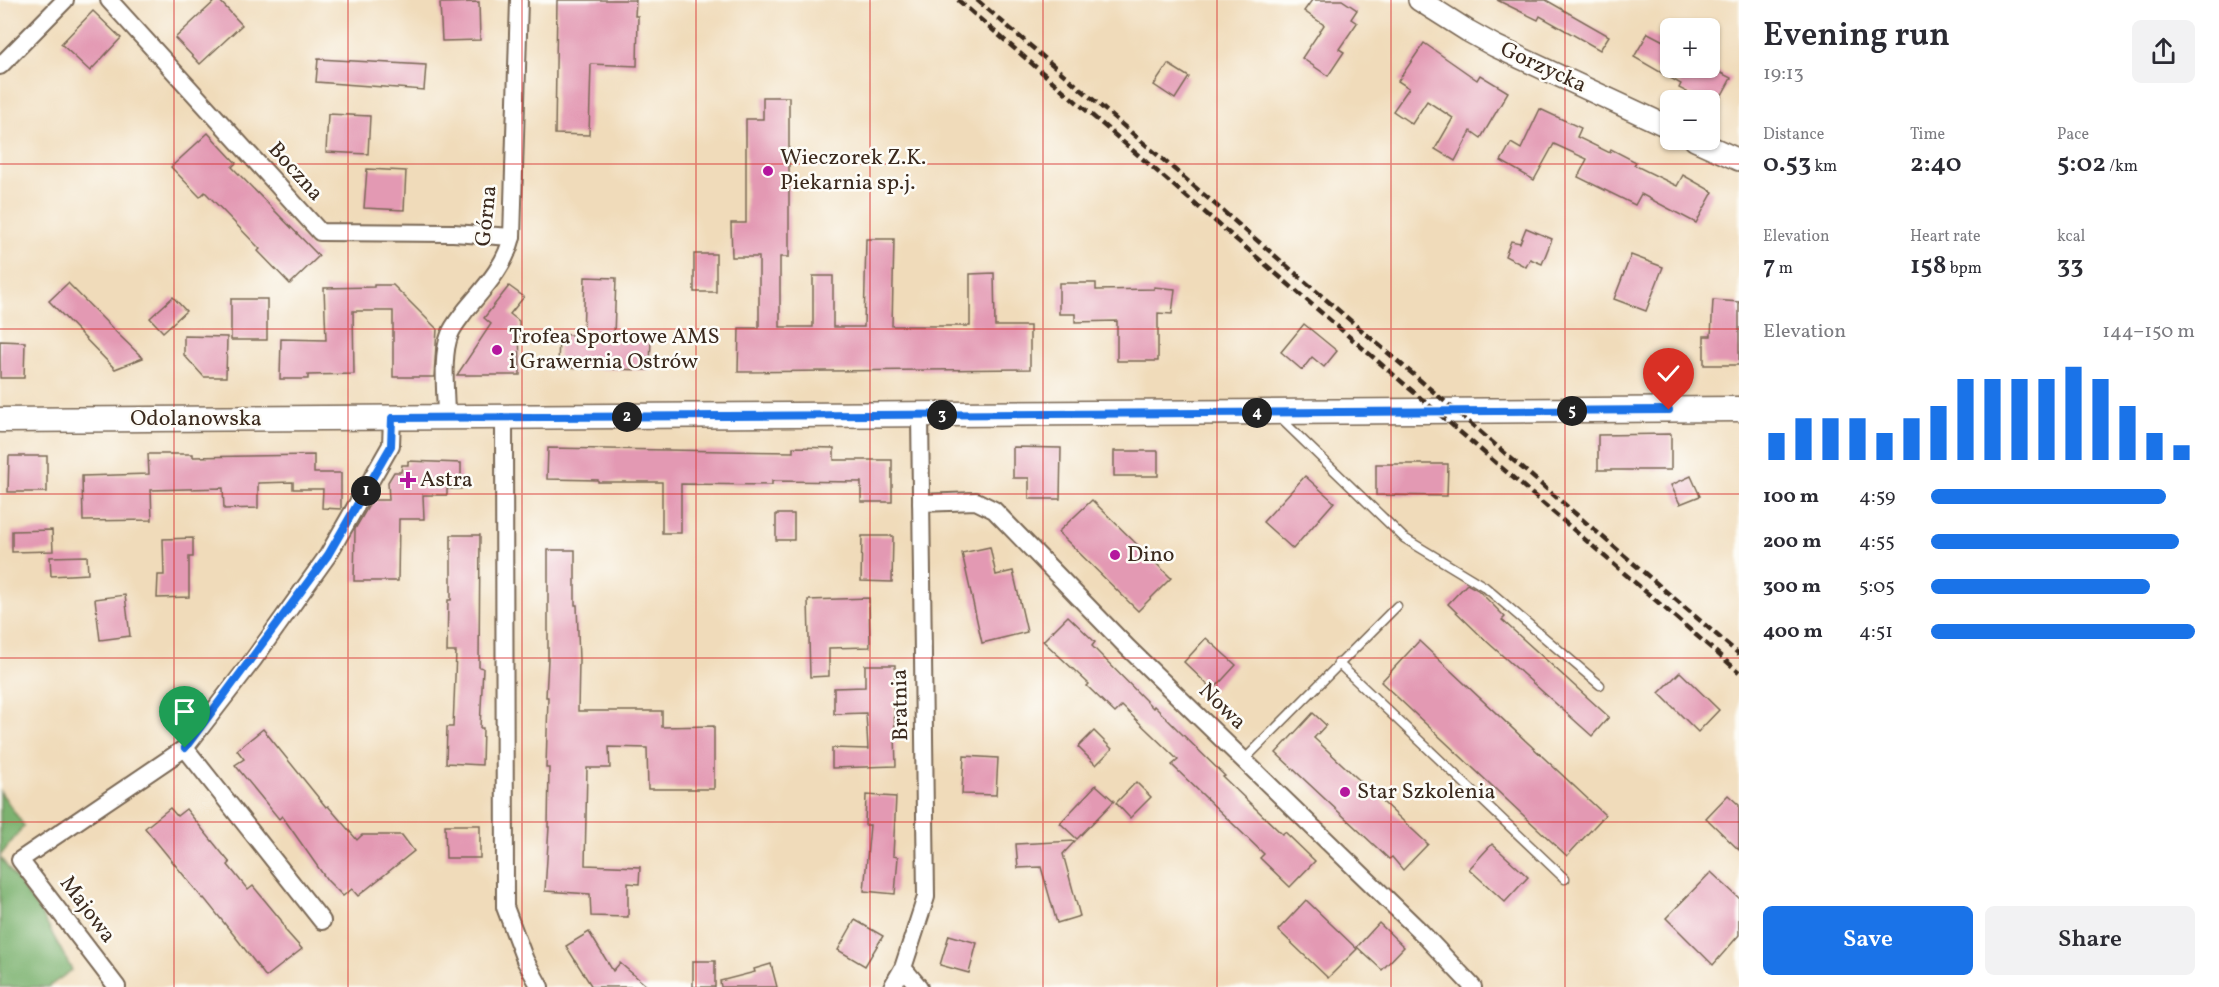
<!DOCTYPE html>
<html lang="en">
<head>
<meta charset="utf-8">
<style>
  :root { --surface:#fff; --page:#f2f2f3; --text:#2b2b33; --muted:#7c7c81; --accent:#1a73e8 }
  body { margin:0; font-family:Vollkorn,serif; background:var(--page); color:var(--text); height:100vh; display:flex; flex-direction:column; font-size:22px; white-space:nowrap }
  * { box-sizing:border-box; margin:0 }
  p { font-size:20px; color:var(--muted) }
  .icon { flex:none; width:33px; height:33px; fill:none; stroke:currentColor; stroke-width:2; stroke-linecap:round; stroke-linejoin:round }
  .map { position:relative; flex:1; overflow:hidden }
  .sheet { display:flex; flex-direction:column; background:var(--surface); width:480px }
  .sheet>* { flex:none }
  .buttons { position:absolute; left:1660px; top:18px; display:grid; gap:12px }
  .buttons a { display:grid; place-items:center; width:60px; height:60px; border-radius:9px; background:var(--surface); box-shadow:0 2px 4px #0004; font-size:30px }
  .pin { position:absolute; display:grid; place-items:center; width:51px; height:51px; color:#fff; margin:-62px -26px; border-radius:50% 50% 50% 0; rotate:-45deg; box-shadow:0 0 6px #0007 }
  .pin .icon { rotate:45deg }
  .km { position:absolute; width:30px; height:30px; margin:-15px; border-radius:50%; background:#222; color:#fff; font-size:16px; line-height:30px; text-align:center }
  .round { display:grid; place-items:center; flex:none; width:63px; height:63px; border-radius:9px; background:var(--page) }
  .headline { display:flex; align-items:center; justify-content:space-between; height:102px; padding:0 24px }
  h1 { font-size:33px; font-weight:600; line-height:45px }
  .figures { display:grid; grid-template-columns:repeat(3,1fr); gap:9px; height:102px; padding:6px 24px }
  .figures div { display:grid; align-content:center }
  .figures b { font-size:26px; font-weight:600 }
  .figures small { font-size:16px; font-weight:400 }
  .figures p { font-size:16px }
  .chart { height:168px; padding:12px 24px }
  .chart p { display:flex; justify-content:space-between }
  .chart svg { width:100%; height:108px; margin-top:6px; stroke:var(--accent); stroke-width:6 }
  .cta { display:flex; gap:12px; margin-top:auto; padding:12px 24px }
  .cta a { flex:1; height:69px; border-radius:9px; background:var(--accent); color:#fff; font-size:24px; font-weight:600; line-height:69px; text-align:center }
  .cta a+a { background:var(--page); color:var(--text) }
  ul { padding:0 24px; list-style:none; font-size:20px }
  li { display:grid; grid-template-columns:96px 72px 1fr; align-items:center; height:45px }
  li i { height:15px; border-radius:8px; background:var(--accent) }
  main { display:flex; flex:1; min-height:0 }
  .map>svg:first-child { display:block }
  .forest { fill:#7bb26f; stroke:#5b6e46; stroke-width:1.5 }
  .building { fill:#e399b3 }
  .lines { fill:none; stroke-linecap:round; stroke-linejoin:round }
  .service-casing { stroke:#7a6855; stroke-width:11 }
  .minor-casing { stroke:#7a6855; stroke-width:20 }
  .tertiary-casing { stroke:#7a6855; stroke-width:24 }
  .secondary-casing { stroke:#7a6855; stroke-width:27 }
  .service { stroke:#fff; stroke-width:8 }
  .minor { stroke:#fff; stroke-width:16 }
  .tertiary { stroke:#fff; stroke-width:21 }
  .secondary { stroke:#fff; stroke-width:24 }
  .rail { stroke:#3b2a1e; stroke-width:4.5; stroke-dasharray:9 4.5; stroke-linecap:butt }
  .route-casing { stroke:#fff; stroke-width:12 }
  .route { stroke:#1a73e8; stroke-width:8 }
  .grid { fill:none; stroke:#d62828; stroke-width:1.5; stroke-opacity:0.55 }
  .poi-dot { fill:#b5179e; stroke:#fdfcf7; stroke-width:2 }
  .labels { text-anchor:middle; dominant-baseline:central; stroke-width:5; stroke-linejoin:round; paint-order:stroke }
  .street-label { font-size:22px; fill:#3b2a1e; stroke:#fdfcf7 }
  .poi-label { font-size:22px; fill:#3b2a1e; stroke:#fdfcf7; text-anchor:start }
</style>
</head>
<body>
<main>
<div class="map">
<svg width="1739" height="987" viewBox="0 0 1739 987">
  <rect width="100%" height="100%" fill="#fdfcf7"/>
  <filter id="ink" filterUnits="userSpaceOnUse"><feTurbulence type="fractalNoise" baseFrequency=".0167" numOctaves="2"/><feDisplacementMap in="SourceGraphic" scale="12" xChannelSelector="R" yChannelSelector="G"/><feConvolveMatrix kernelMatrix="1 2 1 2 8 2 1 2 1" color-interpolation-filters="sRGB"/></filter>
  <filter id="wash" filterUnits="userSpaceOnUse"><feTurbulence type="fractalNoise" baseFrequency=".008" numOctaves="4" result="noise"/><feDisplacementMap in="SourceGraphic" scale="24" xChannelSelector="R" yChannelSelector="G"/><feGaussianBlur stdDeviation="1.35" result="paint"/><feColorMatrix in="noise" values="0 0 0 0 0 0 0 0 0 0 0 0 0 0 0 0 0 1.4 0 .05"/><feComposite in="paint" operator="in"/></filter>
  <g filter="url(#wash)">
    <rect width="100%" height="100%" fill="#f0dbba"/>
    <g class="forest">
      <path d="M0 791 24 826 0 856Z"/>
      <path d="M0 857 42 915 72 970 48 987H0Z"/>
    </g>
    <g id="blocks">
      <g class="building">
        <path d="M216 0H219L242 25 200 64 175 38Z"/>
        <path d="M557 0H636L635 16H638L637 66 591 64 589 135 555 134Z"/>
        <path d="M1312 0H1342L1357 10 1351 19 1357 23 1339 49 1344 52 1328 76 1302 58 1324 25 1304 11Z"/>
        <path d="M1497 0H1546L1609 36 1600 50 1540 16 1538 20Z"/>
        <path d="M479 2 480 40 442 41 440 3Z"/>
        <path d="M93 11 121 38 90 71 61 44Z"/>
        <path d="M1648 33 1671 45V68H1711L1731 78 1715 108 1710 105V100H1702L1679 88 1681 84 1634 57Z"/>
        <path d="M1424 43 1477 80 1480 75 1508 92 1481 138 1471 131 1455 161 1435 149 1453 118 1427 101 1412 124 1393 111 1409 88 1398 81Z"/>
        <path d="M318 59 426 65 424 90 316 82Z"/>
        <path d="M1168 64 1189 77 1175 99 1154 85Z"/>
        <path d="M763 97H789V257H780V327H813V276H833V327H864L866 239H894L892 326H970V274L994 273 995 326H1030V369L738 372 739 328H759V257H732L731 223H746V119H763Z"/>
        <path d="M1540 109 1581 128 1577 137 1610 153 1611 149 1636 162 1634 165 1677 186 1683 175 1713 192 1696 223 1641 194 1635 205 1578 177 1587 159 1554 144 1534 180 1501 161 1511 143 1521 149Z"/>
        <path d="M328 114 370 116 368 154 326 152Z"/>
        <path d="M208 133 236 163 232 167 319 256 290 284 258 251 260 249 205 192 200 197 171 167Z"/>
        <path d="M367 169 406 171 404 210 364 208Z"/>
        <path d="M1526 228 1552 239 1542 264 1530 259 1526 267 1505 256 1511 241 1520 243Z"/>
        <rect x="694" y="254" width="22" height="38"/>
        <path d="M1631 255 1663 267 1646 311 1614 299Z"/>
        <path d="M585 277 616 278 614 336H651L650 370 558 368 559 334 583 336Z"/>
        <path d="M68 283 118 334 143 358 115 369 49 301Z"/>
        <path d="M1059 283H1096V290L1154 289V287L1175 289 1172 314 1158 313V361H1117V321L1075 322V314H1059Z"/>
        <path d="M374 285H393L437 329 434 377H393V311H353L354 374 308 375V379H280L281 339 326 340 324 288 374 287Z"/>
        <path d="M509 286 524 297 510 314 519 321 520 375H457L491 324 484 318Z"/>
        <path d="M173 297 186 311 163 332 150 318Z"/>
        <rect x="231" y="299" width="36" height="41"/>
        <path d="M1713 300 1739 302V365H1704V336H1711Z"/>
        <path d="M1304 324 1337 351 1324 367 1312 357 1302 370 1281 352Z"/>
        <path d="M184 336 227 337 226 377H204L184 355Z"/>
        <path d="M0 341 25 342 24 378H0Z"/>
        <path d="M1671 434V470H1598V435Z"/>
        <path d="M793 447 834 448V460H892V502H861V482L772 481V485L681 484V533H662V482H598V480L547 479 548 448 793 452Z"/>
        <path d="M1013 447 1061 448 1060 499H1029V478H1013Z"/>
        <rect x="1114" y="451" width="44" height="25"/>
        <path d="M148 454H193V457L314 455V473H341V509L322 508 323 489H293V482L258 483V508L224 509 223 488 151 490 152 520 83 521 82 476 149 474Z"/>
        <path d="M9 456H47V492H8Z"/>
        <path d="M408 461 461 463V489H447V495H423L424 519H399L398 581H354L355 529 372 500H389L388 482 394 472H401L402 465H408Z"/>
        <path d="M1376 464H1448L1447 496 1376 495Z"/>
        <path d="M1305 476 1334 502 1293 549 1263 522Z"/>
        <path d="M1691 476 1700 496 1680 504 1671 485Z"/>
        <path d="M1092 500 1171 578 1138 611 1058 532Z"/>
        <rect x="776" y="514" width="18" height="26"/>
        <path d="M52 530 53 551 12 552V531Z"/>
        <path d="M451 535H480L479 667 483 668 480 728H483L482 765 446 763 447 727H453L456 652H447L448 600H451Z"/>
        <path d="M862 536H893L892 582 861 581Z"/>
        <path d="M193 538V557H189V597L157 598 158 575H164L163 539Z"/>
        <path d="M990 547 996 575 1013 571 1027 632 982 643 962 553Z"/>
        <path d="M548 550H575V605H577L579 660 578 711H662V727L714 726V789H648L647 748 609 747 610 768H587L585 865 640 867 639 884 628 883V917L591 916 590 894 545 891 549 827H548L549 768H546L548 697H546L548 659Z"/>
        <path d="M87 556 88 574 51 576 50 557Z"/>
        <path d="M1467 584 1478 590 1505 617 1502 620 1609 717 1592 736 1484 639 1448 604Z"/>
        <path d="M125 595 130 636 100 640 95 599Z"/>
        <path d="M869 598 870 647 829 648V676L810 677 808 600Z"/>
        <path d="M1068 616 1095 642 1092 646 1153 708 1154 706 1179 731 1225 776 1223 777 1282 834 1285 832 1315 861 1290 887 1260 858 1264 854 1172 765 1178 760 1122 706 1115 713 1087 686 1089 684 1043 641Z"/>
        <path d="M1206 638 1236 665 1213 690 1184 662Z"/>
        <path d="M1419 641 1605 815 1567 856 1381 682Z"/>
        <path d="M865 665H895L896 704H894L896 766 832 768V748L868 749 866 713 834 714V688L865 687Z"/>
        <path d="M1680 672 1719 710 1698 732 1659 693Z"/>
        <path d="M1313 713 1326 725 1314 738 1428 844 1403 870 1392 857 1389 859 1276 753Z"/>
        <path d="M263 729 326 807 328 806 357 840 362 835H402L414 851 358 896 352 889 343 896 327 880 282 816 279 819 235 765 244 759 237 750Z"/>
        <path d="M1094 731 1112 749 1096 765 1078 747Z"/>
        <path d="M964 756 998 758 996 795 962 794Z"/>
        <path d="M1136 782 1151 797 1130 818 1116 803Z"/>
        <path d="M1096 785 1114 801 1077 839 1060 823Z"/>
        <path d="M866 795 896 797 893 856 898 857 895 894 864 891 870 825H865Z"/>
        <path d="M1728 795 1739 805V850L1706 818Z"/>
        <path d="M170 808 177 816 186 809 230 863 228 865 248 890 253 886 281 920 286 931 302 949 266 977 237 939 204 898 203 899 145 828Z"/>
        <path d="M445 825H480V858H446Z"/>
        <path d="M1075 841 1063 854 1080 916 1057 923 1041 867 1018 868 1016 844Z"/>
        <path d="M1492 844 1528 877 1505 902 1469 869Z"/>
        <path d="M1711 872 1739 898V935L1713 965 1666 918Z"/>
        <path d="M1306 900 1357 949 1328 978 1278 930Z"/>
        <path d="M855 920 883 936 865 966 838 950Z"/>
        <path d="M1379 923 1404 947 1382 970 1357 947Z"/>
        <path d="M589 932 613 971 620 963 648 987H592L566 946Z"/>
        <path d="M949 935 977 943 969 973 940 965Z"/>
        <rect x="693" y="961" width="22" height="26"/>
        <path d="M771 964 777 987H721L720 981 755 972 754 969Z"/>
      </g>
    </g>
  </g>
  <g filter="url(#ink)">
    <use href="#blocks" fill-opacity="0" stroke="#7a6855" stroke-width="1.5"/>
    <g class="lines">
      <defs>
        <g id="service">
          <path d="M1279 417 1404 538 1485 587 1600 685"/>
          <path d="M1338 663 1565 879"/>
          <path d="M1244 760 1397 606"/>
        </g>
        <g id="minor">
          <path d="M109 0 320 232 453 233 512 237"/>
          <path d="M0 66 65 0"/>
          <path d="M504 417 505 907 525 960 540 987"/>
          <path d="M446 418C446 394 441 356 450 334 453 326 460 318 465 311 484 288 505 267 512 237L519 0"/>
          <path d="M921 503 976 501 994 510 1128 648 1422 933 1473 987"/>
          <path d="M185 748 322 921"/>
          <path d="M903 968 919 987"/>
          <path d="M117 987 20 860 185 748 253 660 328 555 391 445 392 418"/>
          <path d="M892 987 903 968 926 897 920 415"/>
        </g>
        <g id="tertiary">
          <path d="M1419 0 1468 31 1495 46 1671 128"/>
          <path d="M1695 140 1739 160"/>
        </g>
        <path id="secondary" d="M0 420 1739 409"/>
      </defs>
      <use href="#service" class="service-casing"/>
      <use href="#minor" class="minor-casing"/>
      <use href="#tertiary" class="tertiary-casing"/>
      <use href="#secondary" class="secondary-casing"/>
      <use href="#service" class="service"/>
      <use href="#minor" class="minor"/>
      <use href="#tertiary" class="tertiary"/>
      <use href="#secondary" class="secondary"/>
      <g class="rail">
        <path d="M958 0 1739 672"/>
        <path d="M977 0 1739 654"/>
      </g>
    </g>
  </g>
  <g class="lines" filter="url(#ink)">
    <defs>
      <path id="route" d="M185 748 328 555 391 446 392 418 1669 410"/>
    </defs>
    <use href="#route" class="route-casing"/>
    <use href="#route" class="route"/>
  </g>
  <path class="grid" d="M174 0V987M348 0V987M522 0V987M696 0V987M870 0V987M1043 0V987M1217 0V987M1391 0V987M1565 0V987M0 164H1739M0 329H1739M0 494H1739M0 658H1739M0 822H1739"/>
  <g class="poi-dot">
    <circle cx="768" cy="171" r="6"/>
    <circle cx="497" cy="350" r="6"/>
    <path d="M405 471h6v6h6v6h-6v6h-6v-6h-6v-6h6z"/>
    <circle cx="1115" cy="555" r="6"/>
    <circle cx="1345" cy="792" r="6"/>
  </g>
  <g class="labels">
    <g class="street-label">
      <text transform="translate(1543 68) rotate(25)">Gorzycka</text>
      <text transform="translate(295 172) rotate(48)">Boczna</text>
      <text transform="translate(487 216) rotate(-84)">Górna</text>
      <text x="196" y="419">Odolanowska</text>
      <text transform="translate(901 705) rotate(-91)">Bratnia</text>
      <text transform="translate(1222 707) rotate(44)">Nowa</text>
      <text transform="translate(87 910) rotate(53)">Majowa</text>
    </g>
    <g class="poi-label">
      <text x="780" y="158">Wieczorek Z.K.<tspan x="780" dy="25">Piekarnia sp.j.</tspan></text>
      <text x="509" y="337">Trofea Sportowe AMS<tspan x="509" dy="25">i Grawernia Ostrów</tspan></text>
      <text x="420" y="480">Astra</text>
      <text x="1127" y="555">Dino</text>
      <text x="1357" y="792">Star Szkolenia</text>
    </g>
  </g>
</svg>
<div class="buttons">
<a>+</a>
<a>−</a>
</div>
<div class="pin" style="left:185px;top:748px;background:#1e9e55"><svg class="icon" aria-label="arrive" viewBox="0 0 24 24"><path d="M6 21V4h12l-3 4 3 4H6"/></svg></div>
<div class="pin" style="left:1669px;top:410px;background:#d93025"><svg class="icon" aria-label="check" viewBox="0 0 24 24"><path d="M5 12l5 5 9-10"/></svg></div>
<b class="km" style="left:366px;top:491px">1</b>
<b class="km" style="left:627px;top:417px">2</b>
<b class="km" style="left:942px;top:415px">3</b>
<b class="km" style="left:1257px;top:413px">4</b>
<b class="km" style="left:1572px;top:411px">5</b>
</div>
<section class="sheet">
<div class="headline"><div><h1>Evening run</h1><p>19:13</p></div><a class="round"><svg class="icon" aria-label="share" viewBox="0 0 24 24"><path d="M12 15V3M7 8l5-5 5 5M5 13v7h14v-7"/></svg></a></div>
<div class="figures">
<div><p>Distance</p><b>0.53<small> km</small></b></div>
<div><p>Time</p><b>2:40</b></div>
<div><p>Pace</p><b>5:02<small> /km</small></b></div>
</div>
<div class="figures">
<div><p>Elevation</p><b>7<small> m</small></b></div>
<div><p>Heart rate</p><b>158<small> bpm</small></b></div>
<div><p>kcal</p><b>33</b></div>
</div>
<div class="chart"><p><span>Elevation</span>144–150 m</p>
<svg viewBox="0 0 160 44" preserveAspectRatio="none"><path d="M5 44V33M15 44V27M25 44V27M35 44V27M45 44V33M55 44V27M65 44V22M75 44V11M85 44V11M95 44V11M105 44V11M115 44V6M125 44V11M135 44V22M145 44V33M155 44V38"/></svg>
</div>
<ul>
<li><b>100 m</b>4:59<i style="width:89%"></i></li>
<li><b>200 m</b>4:55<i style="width:94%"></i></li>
<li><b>300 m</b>5:05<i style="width:83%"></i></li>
<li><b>400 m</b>4:51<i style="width:100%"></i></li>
</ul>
<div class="cta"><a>Save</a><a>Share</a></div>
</section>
</main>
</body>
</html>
